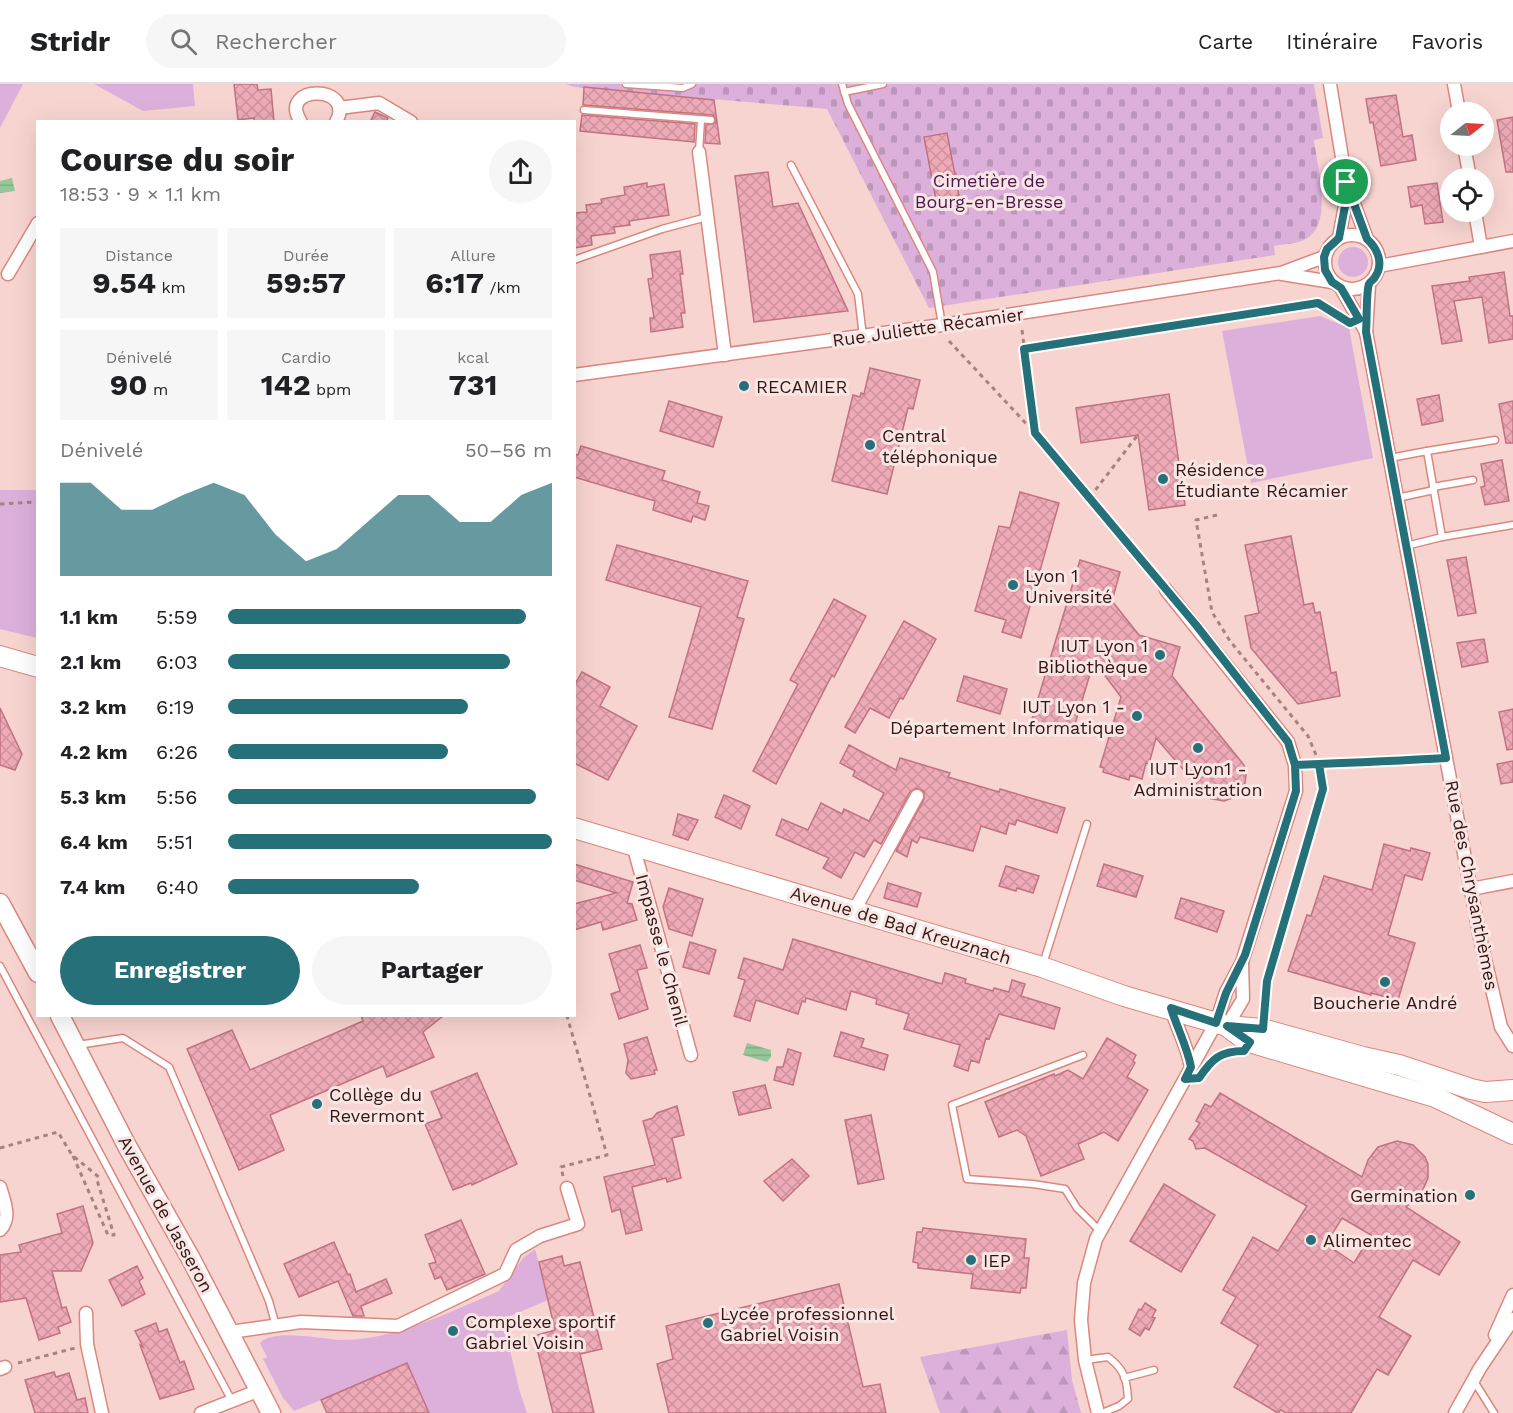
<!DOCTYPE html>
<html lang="fr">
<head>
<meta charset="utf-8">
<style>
  :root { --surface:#fff; --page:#f6f6f6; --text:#202124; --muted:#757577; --line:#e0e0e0; --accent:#267079 }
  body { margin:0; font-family:"Work Sans",sans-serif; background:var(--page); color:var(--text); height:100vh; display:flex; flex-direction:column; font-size:22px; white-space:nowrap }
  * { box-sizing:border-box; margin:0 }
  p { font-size:20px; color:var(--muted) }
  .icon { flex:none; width:33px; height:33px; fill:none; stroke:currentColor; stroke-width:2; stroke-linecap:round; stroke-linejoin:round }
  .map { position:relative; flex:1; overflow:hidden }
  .drawer { position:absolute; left:36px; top:36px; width:540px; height:897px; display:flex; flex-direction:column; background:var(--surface); border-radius:0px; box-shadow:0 6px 24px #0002 }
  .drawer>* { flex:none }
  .needle { width:39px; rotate:72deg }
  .buttons { position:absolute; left:1440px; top:18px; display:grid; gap:12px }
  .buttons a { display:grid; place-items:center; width:54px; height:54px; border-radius:50%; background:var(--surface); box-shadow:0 6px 24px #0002; font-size:30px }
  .pin { position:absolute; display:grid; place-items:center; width:51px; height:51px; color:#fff; margin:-26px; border:3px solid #fff; border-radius:50%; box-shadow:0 2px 6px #0007 }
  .round { display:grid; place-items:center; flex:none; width:63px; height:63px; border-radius:32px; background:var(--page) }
  .head { display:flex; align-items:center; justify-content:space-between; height:102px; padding:0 24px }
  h1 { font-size:33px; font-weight:700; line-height:45px }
  .figures { display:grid; grid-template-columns:repeat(3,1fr); gap:9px; height:102px; padding:6px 24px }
  .figures div { display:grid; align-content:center; border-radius:0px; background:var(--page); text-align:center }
  .figures b { font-size:30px; font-weight:700 }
  .figures small { font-size:16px; font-weight:400 }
  .figures p { font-size:16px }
  .chart { height:168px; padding:12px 24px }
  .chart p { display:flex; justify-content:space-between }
  .chart svg { width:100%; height:108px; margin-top:6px; fill:var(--accent); opacity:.7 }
  .action { display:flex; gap:12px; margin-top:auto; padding:12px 24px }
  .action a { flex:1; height:69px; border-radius:36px; background:var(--accent); color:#fff; font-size:24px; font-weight:700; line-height:69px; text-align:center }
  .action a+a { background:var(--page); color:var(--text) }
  ul { padding:0 24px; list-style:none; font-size:20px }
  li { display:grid; grid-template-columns:96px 72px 1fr; align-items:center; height:45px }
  li i { height:15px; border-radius:8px; background:var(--accent) }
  header { display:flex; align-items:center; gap:36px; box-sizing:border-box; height:84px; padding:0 30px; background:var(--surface); border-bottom:2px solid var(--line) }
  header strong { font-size:28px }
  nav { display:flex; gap:33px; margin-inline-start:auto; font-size:21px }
  .search { width:420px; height:54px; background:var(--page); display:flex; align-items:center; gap:15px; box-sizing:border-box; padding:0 21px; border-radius:33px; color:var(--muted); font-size:22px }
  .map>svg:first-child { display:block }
  .green { fill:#dcb0db }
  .forest { fill:url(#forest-firs) }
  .cemetery { fill:url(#cemetery-stones) }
  .water { fill:url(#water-rules) }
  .building { fill:url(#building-cross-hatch); stroke:#c17283; stroke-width:1.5; fill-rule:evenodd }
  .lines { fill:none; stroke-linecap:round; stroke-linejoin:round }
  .lane-casing { stroke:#d9887f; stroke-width:9 }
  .street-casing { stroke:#d9887f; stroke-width:15 }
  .secondary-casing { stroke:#d9887f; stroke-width:21 }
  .primary-casing { stroke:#d9887f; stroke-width:22 }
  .path { stroke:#a5837f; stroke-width:3; stroke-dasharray:4.5 4.5; stroke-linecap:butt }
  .lane { stroke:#fff; stroke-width:6 }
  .street { stroke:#fff; stroke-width:12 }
  .secondary { stroke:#fff; stroke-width:18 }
  .primary { stroke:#fff; stroke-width:20 }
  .route-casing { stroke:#fff; stroke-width:12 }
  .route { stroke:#267079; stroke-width:8 }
  .poi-dot { fill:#267079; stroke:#f8e6e4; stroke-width:2 }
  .labels { text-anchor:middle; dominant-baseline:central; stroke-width:6; stroke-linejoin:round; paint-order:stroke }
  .park-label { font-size:18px; fill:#4c154d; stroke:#f8e6e4 }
  .street-label { font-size:18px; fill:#341512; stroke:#f8e6e4 }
  .poi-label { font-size:18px; fill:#341512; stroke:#f8e6e4; text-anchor:start }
</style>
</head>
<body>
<header>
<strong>Stridr</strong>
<div class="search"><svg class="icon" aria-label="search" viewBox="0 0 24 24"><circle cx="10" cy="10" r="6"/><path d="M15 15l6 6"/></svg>Rechercher</div>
<nav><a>Carte</a><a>Itinéraire</a><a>Favoris</a></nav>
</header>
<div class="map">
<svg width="1513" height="1329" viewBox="0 0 1513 1329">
  <defs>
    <pattern id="forest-firs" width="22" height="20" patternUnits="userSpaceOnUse" patternTransform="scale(1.5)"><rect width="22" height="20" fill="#dcb0db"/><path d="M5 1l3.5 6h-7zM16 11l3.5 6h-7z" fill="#bd96bb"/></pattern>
    <pattern id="cemetery-stones" width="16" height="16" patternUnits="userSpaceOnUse" patternTransform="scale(1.5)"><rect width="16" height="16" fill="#dcb0db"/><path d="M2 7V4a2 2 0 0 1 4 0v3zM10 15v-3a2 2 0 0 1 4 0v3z" fill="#bd96bb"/></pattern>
    <pattern id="water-rules" width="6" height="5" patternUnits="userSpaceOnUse" patternTransform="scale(1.5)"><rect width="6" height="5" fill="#96c79a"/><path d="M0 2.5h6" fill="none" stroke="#82aa84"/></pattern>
    <pattern id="building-cross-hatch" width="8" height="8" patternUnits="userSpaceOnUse" patternTransform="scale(1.5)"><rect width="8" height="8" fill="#eeabb7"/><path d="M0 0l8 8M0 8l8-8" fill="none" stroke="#cd929c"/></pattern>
  </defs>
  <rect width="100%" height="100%" fill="#f8d4d0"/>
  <g class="green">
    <path d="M0 0H23L0 44Z"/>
    <path d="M94 0H193L195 22 143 27Z"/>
    <circle cx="1353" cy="178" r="15"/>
    <path d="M1320 232 1349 244 1373 374 1251 399 1222 247Z"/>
    <path d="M0 406H37V554L0 545Z"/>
    <path d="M535 1165 548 1216 503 1235 519 1305 527 1329H327L321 1316 294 1327 283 1314 263 1275 267 1273 260 1259C273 1244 322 1255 341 1256 394 1256 442 1231 490 1211L499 1207 523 1174Z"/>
  </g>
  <path class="forest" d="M1067 1246 1072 1296 1081 1329H940L920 1273Z"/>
  <path class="cemetery" d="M566 0H1314L1323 54 1314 56C1317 82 1334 139 1306 155 1296 160 1285 160 1274 162L1275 171 929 224 827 25 574 3Z"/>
  <g class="water">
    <path d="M12 94 15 107 0 109V97Z"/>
    <path d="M747 959 771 966V973L767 978 743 971Z"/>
  </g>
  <g class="building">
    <path d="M234 0H257L258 6 271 5 274 38H254V34L238 36Z"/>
    <path d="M584 3 714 16 720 60 705 59 706 41 715 39 716 36 713 31 583 21Z"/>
    <path d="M1396 11 1403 53 1412 51 1416 76 1381 82 1373 38 1370 39 1366 15Z"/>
    <path d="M375 28 388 34 386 38H370Z"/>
    <path d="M582 31 695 40 694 58 580 47Z"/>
    <path d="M1513 33V88H1506L1497 36Z"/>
    <path d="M947 49 959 112 936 116 924 53Z"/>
    <path d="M768 88 773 123 798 119 848 227 754 238 735 92Z"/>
    <path d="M647 99V103L664 100 669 131 629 137 630 141 614 143 615 149 591 152 592 161 574 164V129L587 128 586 121 602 119 601 115 625 111 624 103Z"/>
    <path d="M1437 99 1443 138 1425 140 1422 121 1411 123 1408 103Z"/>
    <path d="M680 167 683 190H680L685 229H681L683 243 651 248 650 234H654L648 195 653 194 650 171Z"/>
    <path d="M1504 188 1510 232H1513V255L1489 259 1482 213 1454 217 1462 257 1442 260 1432 202 1470 197 1469 193Z"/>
    <path d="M870 284 920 296 913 325 908 324 887 410 832 397 853 311 860 313 861 309 864 310Z"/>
    <path d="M1169 310 1185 421 1149 426 1138 351 1081 359 1076 324Z"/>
    <path d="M1439 311 1443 337 1422 341 1417 315Z"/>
    <path d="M669 317 722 333 713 363 660 347Z"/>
    <path d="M1513 317V359H1506L1499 320Z"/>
    <path d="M581 362 665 387 662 396 700 408 697 419 709 422 705 436 693 432 691 438 653 426 655 417 574 393V370L578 371Z"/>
    <path d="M1502 376 1509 417 1485 421 1481 403 1485 402 1481 380Z"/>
    <path d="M1020 408 1059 419 1021 554 1002 548 1006 536 975 527 999 442 1010 444Z"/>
    <path d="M1291 452 1304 521 1313 519 1315 529 1320 528 1331 589 1336 588 1340 612 1298 620 1251 564 1245 532 1259 529 1245 461Z"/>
    <path d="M617 461 748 497 737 533 744 535 712 645 669 633 701 523 606 496Z"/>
    <path d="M1466 473 1476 529 1458 532 1447 476Z"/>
    <path d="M1080 476 1120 488 1112 517 1139 551 1180 563 1172 592 1244 681 1246 690 1245 699 1238 712 1224 717 1208 714 1156 654 1149 680 1146 679 1142 695 1130 691 1129 696 1103 688 1104 684 1100 683 1121 613 1094 577 1072 650 1031 638Z"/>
    <path d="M834 515 866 532 834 593 832 591 776 700 753 687 798 600 790 596Z"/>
    <path d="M904 537 936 555 903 615 900 614 889 634 870 624 855 649 845 643Z"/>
    <path d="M1484 555 1488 578 1462 583 1457 559Z"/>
    <path d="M582 588 610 603 600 622 637 642 608 696 574 679V602Z"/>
    <path d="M964 592 1007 605 1000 630 957 617Z"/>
    <path d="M0 624 22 670 15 686 0 681Z"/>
    <path d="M1513 625V665L1507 666 1499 628Z"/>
    <path d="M849 661 896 686 900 674 950 689 948 693 999 708 1000 705 1065 724 1057 749 1017 736 1015 741 1009 739 1006 750 981 742 973 767 920 753 917 759 912 756 907 773 896 767 924 715V707L916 704 910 708 881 760 874 756 864 773 855 768 841 794 823 784 829 774 776 751 782 735 808 746 821 719 842 730 844 725 869 737 884 709 853 692 855 687 840 679Z"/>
    <path d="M1513 677V698L1501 700 1497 680Z"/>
    <path d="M724 711 750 722 741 745 715 733Z"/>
    <path d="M678 730 698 736 688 756 673 751Z"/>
    <path d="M1384 760 1410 767 1411 764 1430 769 1422 796 1405 791 1388 851 1415 859 1398 916 1371 909V911L1288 887 1307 831 1311 832 1324 792 1372 806Z"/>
    <path d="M574 780 633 798 627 819 632 820 637 836 603 846 601 838 574 846V820L616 809 574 796Z"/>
    <path d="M1104 780 1143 792 1136 813 1097 802Z"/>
    <path d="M1006 782 1039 792 1033 809 1017 804 1016 807 999 802Z"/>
    <path d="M888 799 921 809 917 823 884 814Z"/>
    <path d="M669 804 703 815 692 852 669 845 663 823Z"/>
    <path d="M1181 814 1224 827 1217 848 1175 834Z"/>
    <path d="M793 855 942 900 945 889 966 895 965 899 993 907 994 904 1009 908 1012 896 1025 900 1021 912 1060 924 1054 945 999 930 989 955 986 954 979 979 971 976 968 987 954 982 960 961 904 945 909 930 876 920 877 915 851 907 846 926 806 914 805 918 802 917 798 930 756 916 750 937 734 932 745 896 738 894 744 874 783 886Z"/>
    <path d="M690 858 716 866 709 890 683 883Z"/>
    <path d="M640 861 647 884 637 886 648 925 619 935 611 910 620 907 609 870Z"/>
    <path d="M361 932H443L423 948 434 973 387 993 383 982 270 1031 284 1066 239 1086 187 965 232 946 250 986 363 937Z"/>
    <path d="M841 948 864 955 861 963 888 971 884 986 834 972Z"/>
    <path d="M647 953 657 986H654L655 990 631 995 626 989 628 976 624 960Z"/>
    <path d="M1107 954 1136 971 1133 977 1135 979 1127 993 1148 1006 1118 1057 1104 1048 1078 1060 1084 1075 1041 1092 1026 1052 1017 1046 999 1053 985 1018 1054 990 1055 992 1068 986 1083 995Z"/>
    <path d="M788 965 801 969 793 1001 774 996 777 983H783Z"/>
    <path d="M477 989 517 1080 472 1101 471 1099 453 1106 425 1040 442 1034 431 1008Z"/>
    <path d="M765 1001 771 1024 739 1031 733 1008Z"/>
    <path d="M1220 1009 1362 1093 1368 1076 1378 1063 1397 1057 1413 1061 1425 1073 1428 1080V1094L1421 1110 1406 1123 1460 1158 1439 1191 1413 1176 1379 1233 1411 1252 1388 1291 1377 1285 1351 1329H1286L1281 1326 1278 1329 1234 1303 1258 1261 1221 1239 1236 1213 1223 1206 1253 1153 1278 1167 1307 1122 1205 1064 1196 1065 1193 1057 1189 1055 1200 1039 1196 1037 1205 1020 1211 1023ZM1342 1134 1371 1151 1354 1179 1326 1160Z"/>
    <path d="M677 1022 684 1051 672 1054 681 1094 667 1098 666 1094 632 1103 642 1146 626 1150 620 1125 612 1128 604 1093 655 1081 643 1037 653 1034 657 1029Z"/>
    <path d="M871 1031 884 1095 858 1100 845 1036Z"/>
    <path d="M792 1075 809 1092 783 1117 764 1097Z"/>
    <path d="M1164 1100 1215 1131 1181 1188 1130 1157Z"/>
    <path d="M83 1122 93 1159 81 1187H52L62 1224 66 1223 71 1238 58 1243 60 1249 39 1256 26 1214 0 1218V1171L21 1168 19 1161 62 1149 57 1130Z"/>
    <path d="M461 1136 485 1190 447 1206 441 1193 435 1195 429 1180 436 1178 425 1151Z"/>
    <path d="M923 1144 1026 1155 1024 1174H1029L1026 1204H1021L1020 1209 971 1204 973 1190 918 1184V1179L913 1178 917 1148H922Z"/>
    <path d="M334 1158 348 1191 350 1190 356 1208 386 1195 392 1209 361 1222 364 1232H353L338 1197 299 1213 284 1180Z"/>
    <path d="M562 1172 564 1182 580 1178 602 1265 580 1270 594 1329H553L534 1252 555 1246 539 1178Z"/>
    <path d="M137 1182 143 1194 139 1197 145 1210 122 1222 109 1196Z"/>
    <path d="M839 1200 863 1303 880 1300 886 1329H669L657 1280 673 1275 666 1242Z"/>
    <path d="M1145 1219 1156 1226 1152 1233 1155 1234 1149 1246 1145 1244 1140 1252 1129 1245 1139 1225 1141 1226Z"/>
    <path d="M156 1239 159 1248 167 1245 180 1279 184 1277 194 1305 160 1315 140 1261 143 1263 135 1247Z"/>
    <path d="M407 1279 429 1329H327L321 1316Z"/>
    <path d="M54 1288 56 1293 69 1289 77 1316 85 1314 88 1329H35L25 1296Z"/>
  </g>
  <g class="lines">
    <defs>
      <g id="lane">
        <path d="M626 0 683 4 692 0"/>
        <path d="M842 0 848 20 933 188 942 241"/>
        <path d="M844 8 883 0"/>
        <path d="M584 26 711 36"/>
        <path d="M699 68 701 36"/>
        <path d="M791 81 858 210 863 253"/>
        <path d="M574 176 662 145 707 133"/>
        <path d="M1427 367 1495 356"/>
        <path d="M1390 374 1427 367 1442 453 1406 462"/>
        <path d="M1433 403 1473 396"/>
        <path d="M1397 414 1434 406"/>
        <path d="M1442 453 1513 441"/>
        <path d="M1295 681 1446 674"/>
        <path d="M1043 880 1087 740"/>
        <path d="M0 882 232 1317"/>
        <path d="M78 961 123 954 169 983 269 1217 276 1242"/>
        <path d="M1083 971 952 1021 967 1095 1033 1100 1065 1105 1077 1124 1100 1147"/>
        <path d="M1085 1276 1108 1273C1124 1285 1127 1295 1128 1315L1119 1322 1102 1329"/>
        <path d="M1124 1294 1154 1286"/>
        <path d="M1474 1297 1494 1329"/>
      </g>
      <g id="street">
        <path d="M1330 0 1346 98 1367 155"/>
        <path d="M1454 0 1459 28"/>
        <path d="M339 24 379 19 411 38"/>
        <path d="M301 38C276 0 357 0 336 38"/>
        <path d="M1464 62 1470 94"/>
        <path d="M699 68 725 271"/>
        <path d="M1475 128 1481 163"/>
        <circle cx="1352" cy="178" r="27"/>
        <path d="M1339 154 1345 122 1346 105"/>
        <path d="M1379 182 1513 157"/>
        <path d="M8 190 38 139"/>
        <path d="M1282 190 1332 198"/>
        <path d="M1369 201 1366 248 1406 462 1480 854 1501 943 1513 962"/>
        <path d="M1341 204 1366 248"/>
        <path d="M574 291 942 241 1281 189 1324 173"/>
        <path d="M633 761 691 971"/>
        <path d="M1471 805 1513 797"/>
        <path d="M854 827 917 712"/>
        <path d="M1171 924C1177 944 1187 962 1191 983"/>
        <path d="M1227 942 1243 915 1242 879"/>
        <path d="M0 1103C4 1117 12 1134 0 1146"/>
        <path d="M86 1229 87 1260 102 1329"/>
        <path d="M230 1248 301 1238 398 1242 505 1190 516 1166 540 1152 578 1140 567 1104"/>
        <path d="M1495 1251 1513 1211"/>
        <path d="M0 1285 5 1283"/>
        <path d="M201 1329 260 1306"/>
        <path d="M1098 1329 1085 1276 1081 1236 1084 1199 1096 1155 1216 939 1226 908 1242 878 1296 707 1295 681 1288 658 1166 506"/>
        <path d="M1455 1329 1480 1284 1513 1235"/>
      </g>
      <g id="secondary">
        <path d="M0 819 38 889"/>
        <path d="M60 932 127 1062 191 1175 271 1329"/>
      </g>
      <g id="primary">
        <path d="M0 572 38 583"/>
        <path d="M574 744 1042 883 1124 912 1227 942 1262 945 1363 973 1399 981 1471 1005 1485 1008 1513 1006"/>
        <path d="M1229 944 1244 955 1256 960 1435 1013 1513 1050"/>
      </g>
    </defs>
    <use href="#lane" class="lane-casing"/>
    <use href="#street" class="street-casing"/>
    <use href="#secondary" class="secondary-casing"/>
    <use href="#primary" class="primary-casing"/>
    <g class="path">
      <path d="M1022 246 1035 349 1157 495"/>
      <path d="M949 257 1034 348"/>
      <path d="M1024 265 1318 219 1342 234"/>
      <path d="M1090 413 1137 352"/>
      <path d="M0 420 38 418"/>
      <path d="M1217 431 1196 436 1212 528 1230 557 1308 652 1316 671"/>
      <path d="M1264 929 1267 897 1318 728 1323 705 1321 689"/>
      <path d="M1210 977 1231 967"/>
      <path d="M0 1064 58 1048 72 1071 100 1094"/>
      <path d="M73 1072 108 1151H114L97 1096 99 1094"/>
      <path d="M563 1092 561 1083 607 1071 567 932"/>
      <path d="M18 1279 75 1264"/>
    </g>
    <use href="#lane" class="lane"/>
    <use href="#street" class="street"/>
    <use href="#secondary" class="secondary"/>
    <use href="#primary" class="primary"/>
  </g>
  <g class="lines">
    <defs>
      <path id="route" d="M1346 98 1367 155C1378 165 1384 180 1375 193 1374 196 1370 197 1369 200 1366 208 1367 238 1366 248L1446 674C1396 677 1346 679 1295 681L1296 707 1245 871 1226 909 1216 939 1171 924C1177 944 1187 962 1191 983L1185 995 1199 994C1212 975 1220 967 1244 967L1250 958 1227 942 1263 945 1267 897 1323 705 1319 680 1295 681 1288 658 1196 541 1035 349 1024 265 1318 219 1350 239 1359 235 1341 204 1332 198 1325 186 1324 173 1327 165 1339 154 1345 122 1346 98"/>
    </defs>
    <use href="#route" class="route-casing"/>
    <use href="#route" class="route"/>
  </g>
  <g class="poi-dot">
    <circle cx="744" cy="302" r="6"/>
    <circle cx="870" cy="361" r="6"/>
    <circle cx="1163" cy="395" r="6"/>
    <circle cx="1013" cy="501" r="6"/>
    <circle cx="1160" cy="571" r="6"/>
    <circle cx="1137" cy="632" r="6"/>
    <circle cx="1198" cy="664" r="6"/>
    <circle cx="1385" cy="898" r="6"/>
    <circle cx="317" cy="1020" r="6"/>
    <circle cx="1470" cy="1111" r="6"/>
    <circle cx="1311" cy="1156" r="6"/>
    <circle cx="971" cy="1176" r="6"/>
    <circle cx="708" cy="1239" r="6"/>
    <circle cx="453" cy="1247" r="6"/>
  </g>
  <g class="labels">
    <g class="park-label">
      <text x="989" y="96">Cimetière de<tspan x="989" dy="21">Bourg-en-Bresse</tspan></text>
    </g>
    <g class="street-label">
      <text transform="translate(928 243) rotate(-8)">Rue Juliette Récamier</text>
      <text transform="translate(1472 801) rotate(79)">Rue des Chrysanthèmes</text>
      <text transform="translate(901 841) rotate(17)">Avenue de Bad Kreuznach</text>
      <text transform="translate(662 866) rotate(75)">Impasse le Chenil</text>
      <text transform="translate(166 1130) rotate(61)">Avenue de Jasseron</text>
    </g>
    <g class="poi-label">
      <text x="756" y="302">RECAMIER</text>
      <text x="882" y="351">Central<tspan x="882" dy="21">téléphonique</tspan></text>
      <text x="1175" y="385">Résidence<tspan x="1175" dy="21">Étudiante Récamier</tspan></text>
      <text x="1025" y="491">Lyon 1<tspan x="1025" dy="21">Université</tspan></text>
      <text x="1148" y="561" text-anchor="end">IUT Lyon 1<tspan x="1148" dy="21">Bibliothèque</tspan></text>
      <text x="1125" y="622" text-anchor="end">IUT Lyon 1 -<tspan x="1125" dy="21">Département Informatique</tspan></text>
      <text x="1198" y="684" text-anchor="middle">IUT Lyon1 -<tspan x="1198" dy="21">Administration</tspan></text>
      <text x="1385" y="918" text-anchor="middle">Boucherie André</text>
      <text x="329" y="1010">Collège du<tspan x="329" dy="21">Revermont</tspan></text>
      <text x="1458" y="1111" text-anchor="end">Germination</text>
      <text x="1323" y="1156">Alimentec</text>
      <text x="983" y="1176">IEP</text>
      <text x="720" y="1229">Lycée professionnel<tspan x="720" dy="21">Gabriel Voisin</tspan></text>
      <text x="465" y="1237">Complexe sportif<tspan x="465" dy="21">Gabriel Voisin</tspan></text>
    </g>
  </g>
</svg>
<div class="buttons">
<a><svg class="needle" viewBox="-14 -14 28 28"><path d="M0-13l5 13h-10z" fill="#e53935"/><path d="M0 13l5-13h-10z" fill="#757577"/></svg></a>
<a><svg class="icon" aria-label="locate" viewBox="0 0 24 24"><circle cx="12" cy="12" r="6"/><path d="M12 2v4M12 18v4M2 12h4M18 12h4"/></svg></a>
</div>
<div class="pin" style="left:1346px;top:98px;background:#1e9e55"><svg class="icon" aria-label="arrive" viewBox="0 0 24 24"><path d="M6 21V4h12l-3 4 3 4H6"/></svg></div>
<section class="drawer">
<div class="head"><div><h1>Course du soir</h1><p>18:53 · 9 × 1.1 km</p></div><a class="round"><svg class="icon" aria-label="share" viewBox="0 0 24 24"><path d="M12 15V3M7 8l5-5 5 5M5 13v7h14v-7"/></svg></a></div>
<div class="figures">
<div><p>Distance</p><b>9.54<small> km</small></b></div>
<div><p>Durée</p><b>59:57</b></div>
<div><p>Allure</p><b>6:17<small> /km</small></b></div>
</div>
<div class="figures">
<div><p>Dénivelé</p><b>90<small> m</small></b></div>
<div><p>Cardio</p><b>142<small> bpm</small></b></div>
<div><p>kcal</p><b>731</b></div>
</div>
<div class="chart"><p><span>Dénivelé</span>50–56 m</p>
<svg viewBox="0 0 160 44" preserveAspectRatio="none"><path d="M0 44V6L10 6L20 17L30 17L40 11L50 6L60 11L70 27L80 38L90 33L100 22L110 11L120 11L130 22L140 22L150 11L160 6V44z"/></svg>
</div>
<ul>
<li><b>1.1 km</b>5:59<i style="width:92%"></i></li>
<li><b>2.1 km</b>6:03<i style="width:87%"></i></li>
<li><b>3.2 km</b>6:19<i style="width:74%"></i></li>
<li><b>4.2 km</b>6:26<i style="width:68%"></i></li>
<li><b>5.3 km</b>5:56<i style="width:95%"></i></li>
<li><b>6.4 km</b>5:51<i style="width:100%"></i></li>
<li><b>7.4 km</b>6:40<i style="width:59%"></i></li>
</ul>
<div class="action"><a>Enregistrer</a><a>Partager</a></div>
</section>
</div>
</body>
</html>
